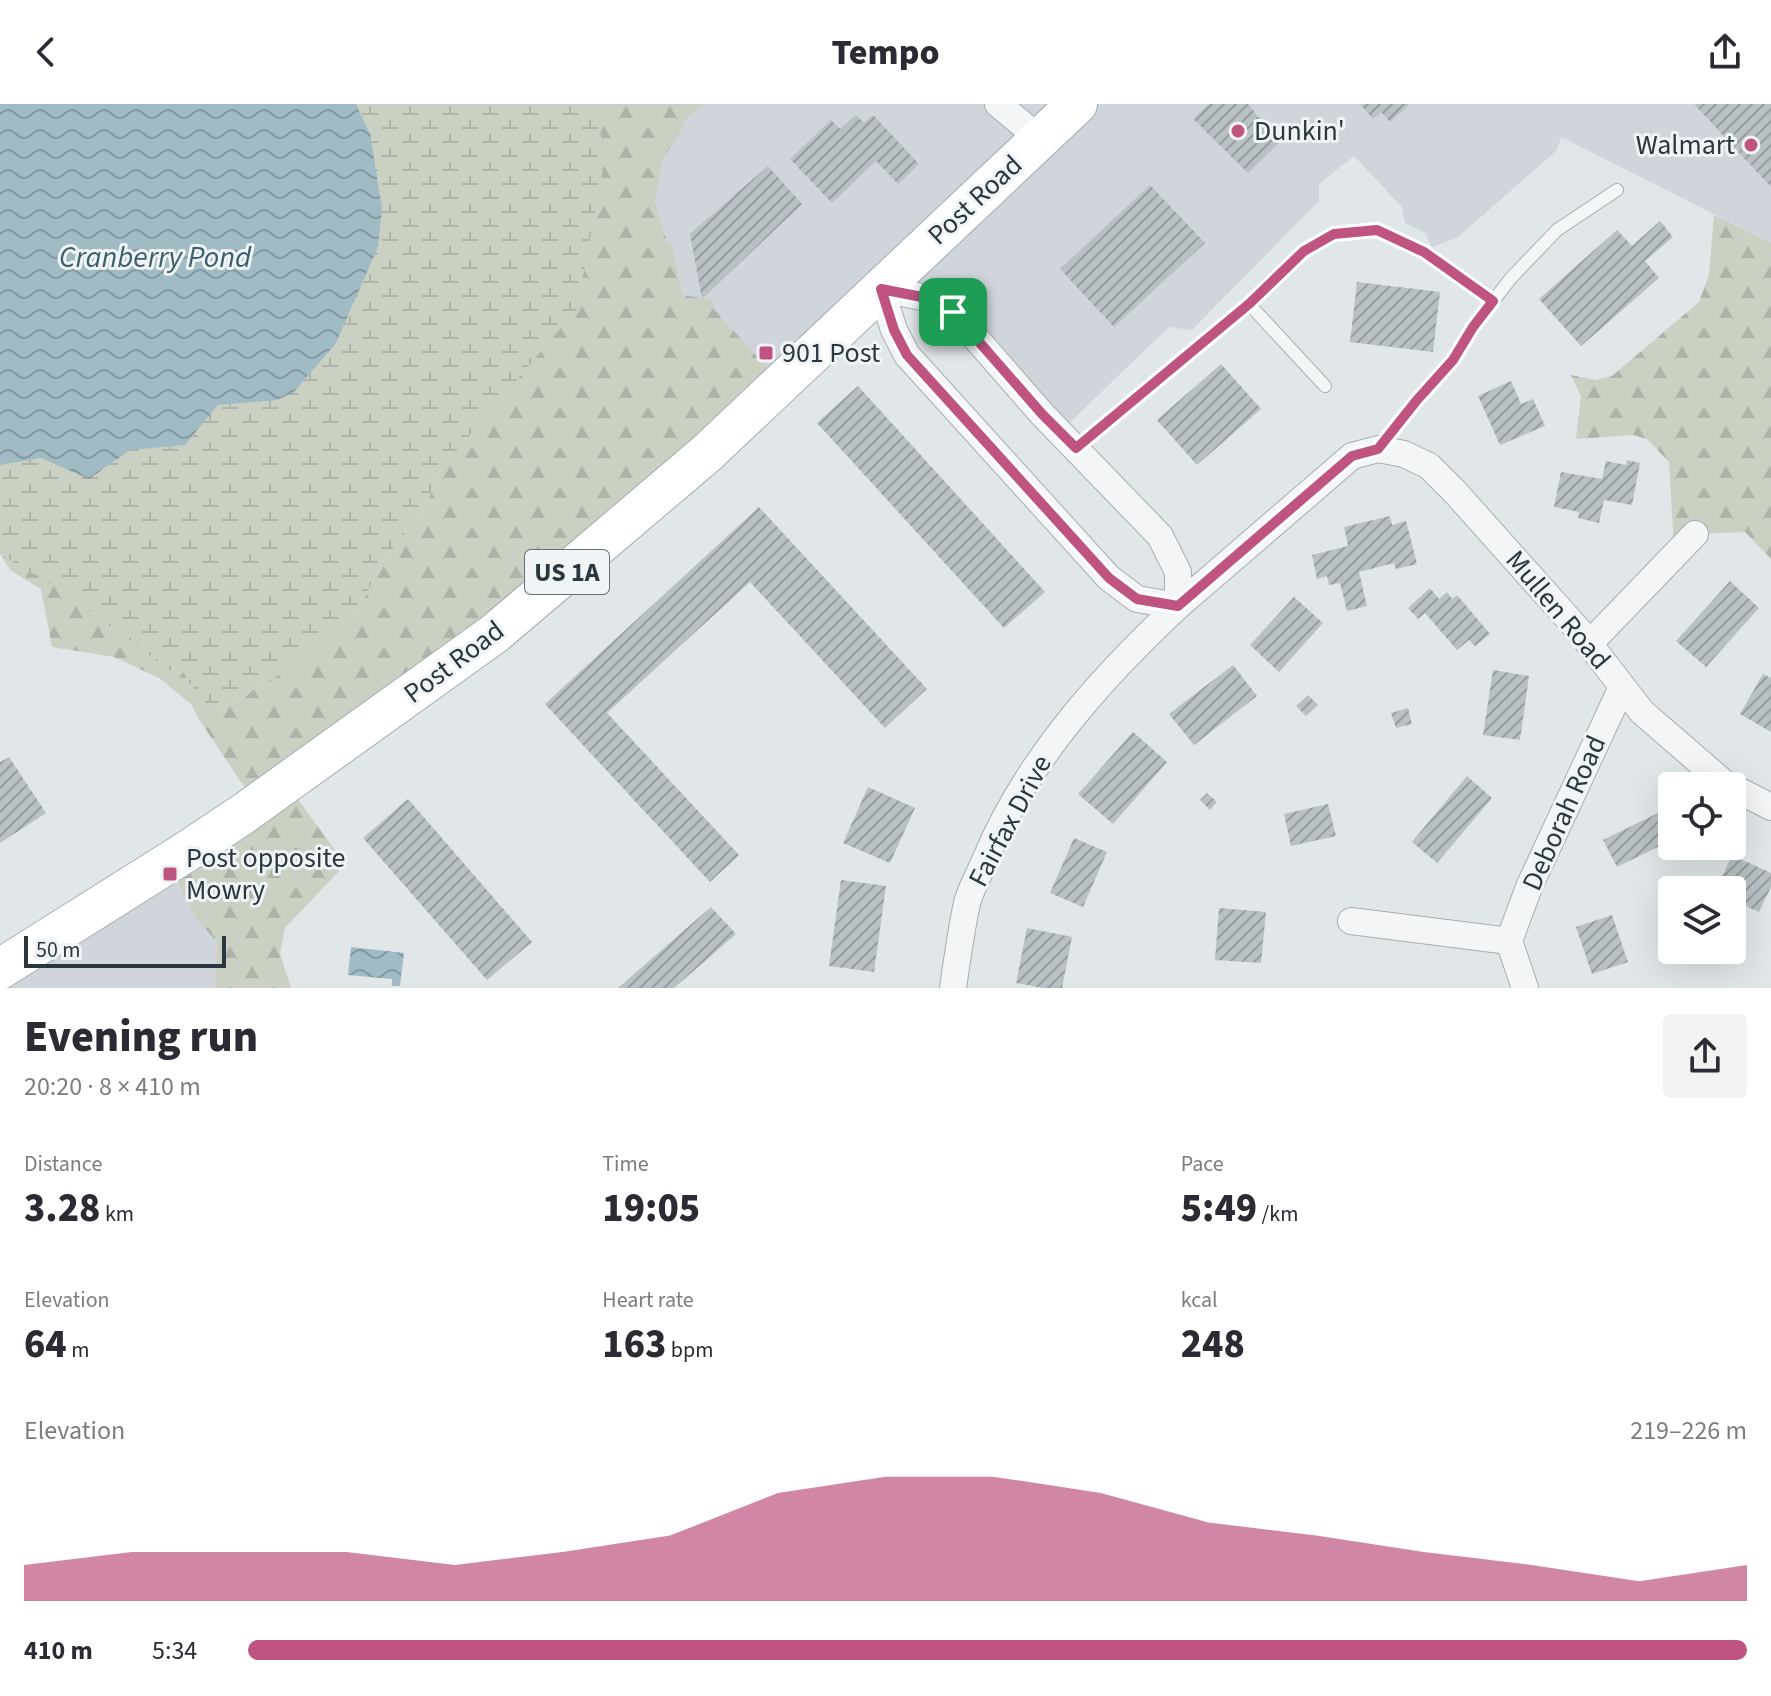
<!DOCTYPE html>
<html lang="en">
<head>
<meta charset="utf-8">
<style>
  :root { --surface:#fff; --page:#f2f2f3; --text:#2b2b33; --muted:#7c7c81; --accent:#bf5481 }
  body { margin:0; font-family:"Source Sans 3",sans-serif; background:var(--page); color:var(--text); height:100vh; display:flex; flex-direction:column; font-size:30px; white-space:nowrap }
  * { box-sizing:border-box; margin:0 }
  p { font-size:26px; color:var(--muted) }
  .icon { flex:none; width:44px; height:44px; fill:none; stroke:currentColor; stroke-width:2; stroke-linecap:round; stroke-linejoin:round }
  .map { position:relative; height:884px; overflow:hidden }
  .sheet { display:flex; flex-direction:column; background:var(--surface); flex:1 }
  .sheet>* { flex:none }
  .buttons { position:absolute; left:1658px; top:668px; display:grid; gap:16px }
  .buttons a { display:grid; place-items:center; width:88px; height:88px; border-radius:8px; background:var(--surface); box-shadow:0 8px 32px #0002; font-size:40px }
  .scale { position:absolute; left:24px; bottom:20px; width:202px; box-sizing:border-box; padding-left:8px; border:4px solid #2b373e; border-top:0; font-size:22px; line-height:28px; white-space:nowrap; color:#2b373e; -webkit-text-stroke:6px #f0f4f6; paint-order:stroke }
  .pin { position:absolute; display:grid; place-items:center; width:68px; height:68px; color:#fff; margin:-34px; border-radius:16px; box-shadow:0 4px 12px #0006 }
  .round { display:grid; place-items:center; flex:none; width:84px; height:84px; border-radius:8px; background:var(--page) }
  .headline { display:flex; align-items:center; justify-content:space-between; height:136px; padding:0 24px }
  h1 { font-size:44px; font-weight:800; line-height:60px }
  .figures { display:grid; grid-template-columns:repeat(3,1fr); gap:12px; height:136px; padding:8px 24px }
  .figures div { display:grid; align-content:center }
  .figures b { font-size:40px; font-weight:800 }
  .figures small { font-size:22px; font-weight:400 }
  .figures p { font-size:22px }
  .chart { height:224px; padding:16px 24px }
  .chart p { display:flex; justify-content:space-between }
  .chart svg { width:100%; height:144px; margin-top:8px; fill:var(--accent); opacity:.7 }
  ul { padding:0 24px; list-style:none; font-size:26px }
  li { display:grid; grid-template-columns:128px 96px 1fr; align-items:center; height:60px }
  li i { height:20px; border-radius:10px; background:var(--accent) }
  header { display:flex; justify-content:space-between; align-items:center; height:104px; padding:0 24px; background:var(--surface); font-size:36px; font-weight:800 }
  .map>svg:first-child { display:block }
  .built { fill:#cfd5da }
  .forest { fill:url(#forest-firs) }
  .wetland { fill:url(#wetland-marsh) }
  .water { fill:url(#water-waves) }
  .building { fill:url(#building-hatch) }
  .lines { fill:none; stroke-linecap:round; stroke-linejoin:round }
  .service-casing { stroke:#a7aeb2; stroke-width:14 }
  .minor-casing { stroke:#a7aeb2; stroke-width:28 }
  .primary-casing { stroke:#a2adb2; stroke-width:42 }
  .service { stroke:#f3f5f7; stroke-width:12 }
  .minor { stroke:#f3f5f7; stroke-width:26 }
  .primary { stroke:#fff; stroke-width:40 }
  .route-casing { stroke:#fff; stroke-width:16 }
  .route { stroke:#bf5481; stroke-width:10 }
  .poi-dot { fill:#bf5481; stroke:#f0f4f6; stroke-width:3 }
  .labels { text-anchor:middle; dominant-baseline:central; stroke-width:6; stroke-linejoin:round; paint-order:stroke }
  .shield { fill:#f0f4f6; stroke:#667075; stroke-width:2 }
  .shield-label { font-size:26px; font-weight:bold; fill:#2b373e }
  .poi-label { font-size:28px; fill:#2b373e; stroke:#f0f4f6; text-anchor:start }
  .street-label { font-size:28px; fill:#2b373e; stroke:#f0f4f6 }
  .water-label { font-size:30px; font-style:italic; fill:#3a5e6d; stroke:#f0f4f6 }
</style>
</head>
<body>
<header><svg class="icon" aria-label="back" viewBox="0 0 24 24"><path d="M15 5l-7 7 7 7"/></svg>Tempo<svg class="icon" aria-label="share" viewBox="0 0 24 24"><path d="M12 15V3M7 8l5-5 5 5M5 13v7h14v-7"/></svg></header>
<div class="map">
<svg width="1771" height="884" viewBox="0 0 1771 884">
  <defs>
    <pattern id="forest-firs" width="22" height="20" patternUnits="userSpaceOnUse" patternTransform="scale(2)"><rect width="22" height="20" fill="#cad1c3"/><path d="M5 1l3.5 6h-7zM16 11l3.5 6h-7z" fill="#aeb4a9"/></pattern>
    <pattern id="wetland-marsh" width="20" height="14" patternUnits="userSpaceOnUse" patternTransform="scale(2)"><rect width="20" height="14" fill="#cad1c3"/><path d="M1 5h8M5 5V1M11 12h8M15 12V8" fill="none" stroke="#aeb4a9"/></pattern>
    <pattern id="water-waves" width="16" height="10" patternUnits="userSpaceOnUse" patternTransform="scale(2)"><rect width="16" height="10" fill="#a0bbc4"/><path d="M0 5q4-4 8 0t8 0" fill="none" stroke="#8399a1"/></pattern>
    <pattern id="building-hatch" width="6" height="6" patternUnits="userSpaceOnUse" patternTransform="scale(2)"><rect width="6" height="6" fill="#b9c0c4"/><path d="M-1 1l2-2M0 6l6-6M5 7l2-2" fill="none" stroke="#979da1"/></pattern>
  </defs>
  <rect width="100%" height="100%" fill="#e1e6e8"/>
  <g class="built">
    <path d="M704 0H1771V139L1561 33 1557 46 1457 134 1432 143 1425 129 1405 119 1402 103 1354 52 1319 80V97L1192 226 1169 223 1067 321 957 208 896 183 778 275 713 204 683 191 672 142 667 138 655 98 663 54 681 28 684 18Z"/>
    <path d="M167 758 197 816 217 838 215 884H0Z"/>
  </g>
  <g class="forest">
    <path d="M598 0H704L684 18 681 28 663 54 655 98 667 138 672 142 683 191 713 196V204L778 275 289 683 343 757 340 766 285 824 280 850 291 884H215L217 838 197 816 167 758 255 699 198 614 192 601 159 574 114 553 52 543 41 485 10 466 0 449V394L110 438 214 608 247 591 277 564 350 521 384 456 425 403 442 362 592 56Z"/>
    <path d="M1714 111 1771 139V455L1745 428 1695 430 1674 443 1669 358 1647 335 1633 331 1576 335 1581 292 1571 271 1596 276 1612 272 1699 198 1709 171Z"/>
  </g>
  <path class="wetland" d="M342 0H598L597 19 606 48 577 205 440 366 425 403 384 456 350 521 303 552 268 579 261 578 247 591 214 608 190 580 184 569 171 567 61 486 0 450V330Z"/>
  <g class="water">
    <path d="M0 0H356L370 30 382 104 378 143 336 239 294 288 277 296 218 301 185 341 130 346 89 375 41 354 0 361Z"/>
    <path d="M351 843 404 849 400 882H392V875L348 871Z"/>
  </g>
  <g class="building">
    <path d="M1209 0H1248L1279 39 1248 69 1193 15Z"/>
    <path d="M1360 0H1410L1390 18 1381 8 1373 15Z"/>
    <path d="M1694 0H1771V83Z"/>
    <path d="M856 11 864 19 873 11 919 60 898 80 876 57 832 99 790 55 831 16 840 25Z"/>
    <path d="M768 62 802 100 702 195 690 130Z"/>
    <path d="M1150 81 1205 139 1114 223 1060 165Z"/>
    <path d="M1660 117 1673 133 1645 157 1659 174 1581 242 1539 195 1617 126 1632 142Z"/>
    <path d="M1357 178 1440 188 1433 248 1350 238Z"/>
    <path d="M1221 260 1261 305 1197 361 1157 316Z"/>
    <path d="M1511 277 1521 300 1533 295 1545 322 1500 341 1478 292Z"/>
    <path d="M858 282 1045 488 1004 524 817 319Z"/>
    <path d="M1627 356 1640 359 1632 401 1604 396 1599 419 1578 414 1579 408 1554 403 1561 368 1602 375 1606 357 1626 361Z"/>
    <path d="M759 403 927 585 885 624 750 478 607 609 739 751 710 778 545 600Z"/>
    <path d="M1390 412 1392 421 1406 417 1417 460 1396 465 1394 459 1359 468 1367 502 1347 507 1340 479 1329 481 1327 472 1317 475 1312 451 1348 442 1344 423Z"/>
    <path d="M1730 477 1759 504 1706 563 1676 537Z"/>
    <path d="M1430 484 1439 495 1447 488 1452 495 1457 491 1490 530 1475 542 1469 536 1457 546 1425 509 1418 515 1408 504Z"/>
    <path d="M1294 493 1323 519 1279 568 1250 541Z"/>
    <path d="M1233 561 1257 592 1194 641 1169 610Z"/>
    <path d="M1493 566 1529 572 1520 636 1483 631Z"/>
    <path d="M1763 570 1771 574V628L1740 610Z"/>
    <path d="M1308 591 1318 601 1306 612 1296 602Z"/>
    <path d="M1408 604 1412 620 1396 624 1391 609Z"/>
    <path d="M1133 628 1167 658 1113 720 1078 690Z"/>
    <path d="M9 653 46 709 0 739V658Z"/>
    <path d="M1467 672 1492 694 1437 759 1412 738Z"/>
    <path d="M868 683 915 704 890 759 843 739Z"/>
    <path d="M1207 689 1217 698 1210 706 1200 696Z"/>
    <path d="M408 695 532 838 487 876 363 734Z"/>
    <path d="M1328 700 1336 732 1291 742 1284 710Z"/>
    <path d="M1664 706 1672 721V736L1617 763 1603 736Z"/>
    <path d="M1074 734 1107 748 1083 803 1050 789Z"/>
    <path d="M1732 751 1771 769V783L1759 808 1732 796V786H1716Z"/>
    <path d="M841 776 886 782 874 868 829 862Z"/>
    <path d="M711 803 736 830 674 884H618Z"/>
    <path d="M1219 804 1266 808 1261 859 1215 856Z"/>
    <path d="M1612 811 1628 858 1592 870 1576 823Z"/>
    <path d="M1027 824 1072 833 1062 884H1042L1016 879Z"/>
  </g>
  <g class="lines">
    <defs>
      <g id="service">
        <path d="M1249 200 1304 147 1334 130 1377 126 1424 148 1493 197"/>
        <path d="M1076 344 1249 200 1325 282"/>
        <path d="M1378 345 1417 296 1453 256 1473 223 1511 174 1557 126 1617 86"/>
      </g>
      <g id="minor">
        <path d="M998 0 1040 35"/>
        <path d="M881 185 927 194 953 208 1042 310 1160 432 1178 468V502L1137 495 1109 474 907 251 894 226Z"/>
        <path d="M1589 540 1695 430"/>
        <path d="M1732 683 1771 703"/>
        <path d="M1351 817 1509 837"/>
        <path d="M953 884C957 856 961 827 967 799 971 784 980 769 986 754 1027 656 1101 574 1178 502L1352 352 1378 345 1404 350 1429 362 1455 388 1581 529 1642 608 1724 679 1730 682"/>
        <path d="M1525 884 1509 837 1529 783 1622 583"/>
      </g>
      <path id="primary" d="M0 865 189 746 243 710 494 530 706 350 1077 0"/>
    </defs>
    <use href="#service" class="service-casing"/>
    <use href="#minor" class="minor-casing"/>
    <use href="#primary" class="primary-casing"/>
    <use href="#service" class="service"/>
    <use href="#minor" class="minor"/>
    <use href="#primary" class="primary"/>
  </g>
  <g class="lines">
    <defs>
      <path id="route" d="M1377 126 1424 148 1493 197 1473 223 1453 256 1417 296 1378 345 1352 352 1178 502 1137 495 1109 474 907 251 894 226 881 185 927 194 953 208 1042 310 1076 344 1249 200 1304 147 1334 130Z"/>
    </defs>
    <use href="#route" class="route-casing"/>
    <use href="#route" class="route"/>
  </g>
  <g class="poi-dot">
    <circle cx="1238" cy="27" r="8"/>
    <circle cx="1751" cy="41" r="8"/>
    <rect x="758" y="241" width="16" height="16" rx="4"/>
    <rect x="162" y="762" width="16" height="16" rx="4"/>
  </g>
  <g class="labels">
    <rect class="shield" x="525" y="446" width="84" height="44" rx="6"/>
    <g class="shield-label">
      <text x="567" y="468">US 1A</text>
    </g>
    <g class="poi-label">
      <text x="1254" y="27">Dunkin'</text>
      <text x="1735" y="41" text-anchor="end">Walmart</text>
      <text x="782" y="249">901 Post</text>
      <text x="186" y="754">Post opposite<tspan x="186" dy="32">Mowry</tspan></text>
    </g>
    <g class="street-label">
      <text transform="translate(975 96) rotate(-43)">Post Road</text>
      <text transform="translate(1558 506) rotate(50)">Mullen Road</text>
      <text transform="translate(454 558) rotate(-37)">Post Road</text>
      <text transform="translate(1564 709) rotate(-66)">Deborah Road</text>
      <text transform="translate(1010 717) rotate(-62)">Fairfax Drive</text>
    </g>
    <g class="water-label">
      <text x="155" y="153">Cranberry Pond</text>
    </g>
  </g>
</svg>
<div class="buttons">
<a><svg class="icon" aria-label="locate" viewBox="0 0 24 24"><circle cx="12" cy="12" r="6"/><path d="M12 2v4M12 18v4M2 12h4M18 12h4"/></svg></a>
<a><svg class="icon" aria-label="layers" viewBox="0 0 24 24"><path d="M12 4l9 5-9 5-9-5zM3 14l9 5 9-5"/></svg></a>
</div>
<div class="scale">50 m</div>
<div class="pin" style="left:953px;top:208px;background:#1e9e55"><svg class="icon" aria-label="arrive" viewBox="0 0 24 24"><path d="M6 21V4h12l-3 4 3 4H6"/></svg></div>
</div>
<section class="sheet">
<div class="headline"><div><h1>Evening run</h1><p>20:20 · 8 × 410 m</p></div><a class="round"><svg class="icon" aria-label="share" viewBox="0 0 24 24"><path d="M12 15V3M7 8l5-5 5 5M5 13v7h14v-7"/></svg></a></div>
<div class="figures">
<div><p>Distance</p><b>3.28<small> km</small></b></div>
<div><p>Time</p><b>19:05</b></div>
<div><p>Pace</p><b>5:49<small> /km</small></b></div>
</div>
<div class="figures">
<div><p>Elevation</p><b>64<small> m</small></b></div>
<div><p>Heart rate</p><b>163<small> bpm</small></b></div>
<div><p>kcal</p><b>248</b></div>
</div>
<div class="chart"><p><span>Elevation</span>219–226 m</p>
<svg viewBox="0 0 160 44" preserveAspectRatio="none"><path d="M0 44V33L10 29L20 29L30 29L40 33L50 29L60 24L70 11L80 6L90 6L100 11L110 20L120 24L130 29L140 33L150 38L160 33V44z"/></svg>
</div>
<ul>
<li><b>410 m</b>5:34<i style="width:100%"></i></li>
</ul>
</section>
</body>
</html>
